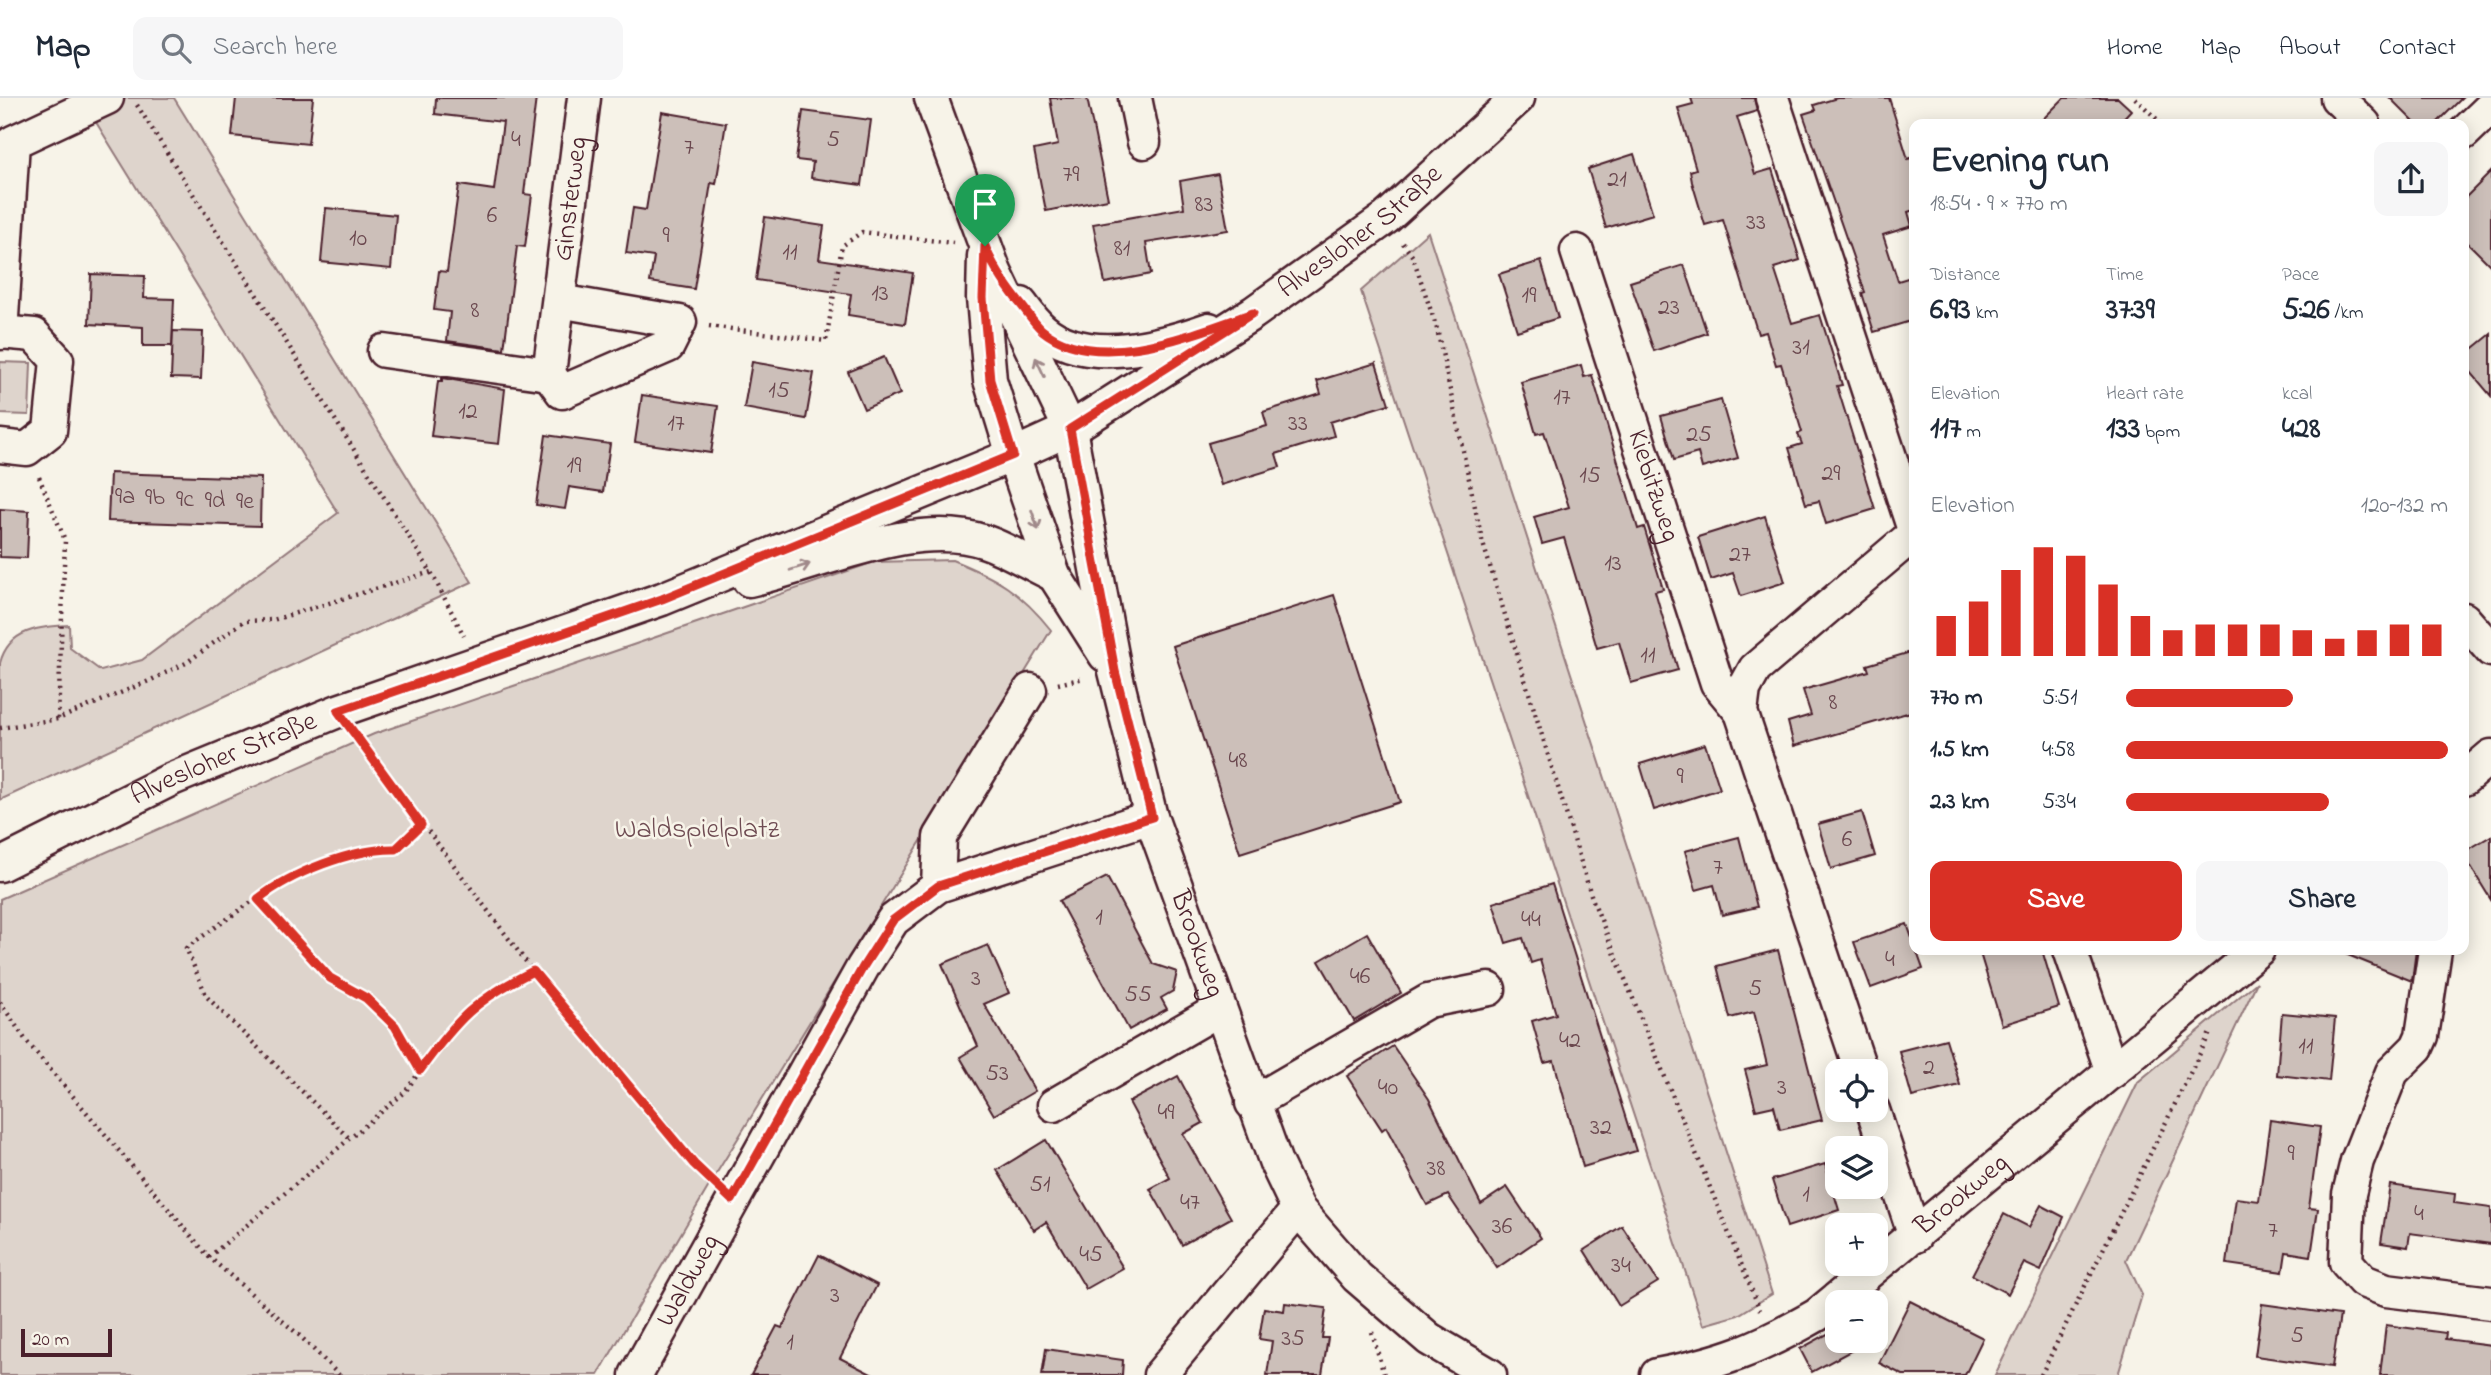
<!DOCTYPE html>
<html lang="en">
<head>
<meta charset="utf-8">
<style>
  :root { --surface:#fff; --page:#f6f6f7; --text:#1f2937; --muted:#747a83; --line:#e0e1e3; --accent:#d93025 }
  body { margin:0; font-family:"Indie Flower",sans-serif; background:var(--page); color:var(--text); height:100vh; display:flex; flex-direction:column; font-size:26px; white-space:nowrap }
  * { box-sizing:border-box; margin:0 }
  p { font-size:23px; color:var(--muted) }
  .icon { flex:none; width:38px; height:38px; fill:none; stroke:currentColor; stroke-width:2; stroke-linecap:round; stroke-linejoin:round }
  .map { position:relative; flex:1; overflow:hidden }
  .panel { position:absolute; left:1909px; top:21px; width:560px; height:836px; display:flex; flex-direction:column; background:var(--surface); border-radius:14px; box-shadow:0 4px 18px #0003 }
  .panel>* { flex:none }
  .buttons { position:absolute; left:1825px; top:961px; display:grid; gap:14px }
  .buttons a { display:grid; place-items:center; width:63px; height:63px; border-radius:14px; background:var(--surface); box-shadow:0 4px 18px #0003; font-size:35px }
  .scale { position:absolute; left:21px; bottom:18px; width:91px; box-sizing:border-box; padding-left:7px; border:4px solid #4a1f2b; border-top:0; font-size:19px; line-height:24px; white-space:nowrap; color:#4a1f2b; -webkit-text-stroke:5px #f7f3e8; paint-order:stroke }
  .pin { position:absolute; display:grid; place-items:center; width:60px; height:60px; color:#fff; margin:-72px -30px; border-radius:50% 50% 50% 0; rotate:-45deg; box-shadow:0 0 7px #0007 }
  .pin .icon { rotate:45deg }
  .round { display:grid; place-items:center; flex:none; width:74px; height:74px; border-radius:14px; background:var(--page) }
  .headline { display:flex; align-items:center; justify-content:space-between; height:119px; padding:0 21px }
  h1 { font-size:38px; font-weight:700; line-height:52px }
  .metrics { display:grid; grid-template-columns:repeat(3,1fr); gap:10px; height:119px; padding:7px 21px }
  .metrics div { display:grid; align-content:center }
  .metrics b { font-size:30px; font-weight:700 }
  .metrics small { font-size:19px; font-weight:400 }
  .metrics p { font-size:19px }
  .chart { height:196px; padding:14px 21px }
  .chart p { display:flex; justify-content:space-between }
  .chart svg { width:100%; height:126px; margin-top:7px; stroke:var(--accent); stroke-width:6 }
  .action { display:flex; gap:14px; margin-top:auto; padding:14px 21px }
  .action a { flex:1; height:80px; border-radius:14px; background:var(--accent); color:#fff; font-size:28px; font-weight:700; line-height:80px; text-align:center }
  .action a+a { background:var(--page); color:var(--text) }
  ul { padding:0 21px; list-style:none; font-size:23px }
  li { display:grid; grid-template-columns:112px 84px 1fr; align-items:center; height:52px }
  li i { height:18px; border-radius:9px; background:var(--accent) }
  header { display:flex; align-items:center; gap:42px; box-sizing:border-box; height:98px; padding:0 35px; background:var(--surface); border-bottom:2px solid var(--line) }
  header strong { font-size:33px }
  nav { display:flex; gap:38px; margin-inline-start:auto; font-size:24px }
  .search { width:490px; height:63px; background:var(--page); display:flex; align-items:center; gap:18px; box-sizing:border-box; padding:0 24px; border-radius:14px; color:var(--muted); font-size:26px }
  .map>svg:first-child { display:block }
  .green { fill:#ded4cc; stroke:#947a7c; stroke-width:2 }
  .building { fill:#ccbfb9; stroke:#4a1f2b; stroke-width:2 }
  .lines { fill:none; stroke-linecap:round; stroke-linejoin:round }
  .minor-casing { stroke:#4a1f2b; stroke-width:37 }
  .path { stroke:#4a1f2b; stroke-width:4.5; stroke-dasharray:2 5; stroke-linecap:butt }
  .minor { stroke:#f7f3e8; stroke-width:32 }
  .oneway { stroke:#a0898a }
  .route-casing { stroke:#fff; stroke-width:14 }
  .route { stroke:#d93025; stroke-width:9 }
  .labels { text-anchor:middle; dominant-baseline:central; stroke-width:5; stroke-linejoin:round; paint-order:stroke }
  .number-label { font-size:24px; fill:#6a474e }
  .street-label { font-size:28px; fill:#4a1f2b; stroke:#f7f3e8 }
  .park-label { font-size:28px; fill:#6f4c53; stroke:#f7f3e8 }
</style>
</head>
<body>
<header>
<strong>Map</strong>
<div class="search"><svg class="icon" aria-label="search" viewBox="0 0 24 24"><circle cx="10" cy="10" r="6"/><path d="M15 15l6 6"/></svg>Search here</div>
<nav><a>Home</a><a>Map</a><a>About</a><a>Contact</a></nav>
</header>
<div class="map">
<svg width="2491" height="1277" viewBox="0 0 2491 1277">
  <rect width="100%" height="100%" fill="#f7f3e8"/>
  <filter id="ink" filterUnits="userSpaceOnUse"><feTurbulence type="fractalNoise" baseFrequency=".0143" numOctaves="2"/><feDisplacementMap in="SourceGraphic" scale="14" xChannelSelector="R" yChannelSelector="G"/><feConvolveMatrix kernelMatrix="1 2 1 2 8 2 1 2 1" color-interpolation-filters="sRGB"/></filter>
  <g filter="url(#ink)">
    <g class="green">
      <path d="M81 0H174L472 484 0 702V565C9 531 39 529 69 527L70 550 101 573 142 562 338 415Z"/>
      <path d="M1428 134 1772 1196 1738 1217 1703 1227 1361 193Z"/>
      <path d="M0 264 31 265 29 317 0 316Z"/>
      <path d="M952 462C997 480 1021 494 1051 532L716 1076 598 1277H0V801L374 636 874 464Z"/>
      <path d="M2257 884 2126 1162 2142 1197 2118 1277H1995L2138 984Z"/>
    </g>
    <g class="building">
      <path d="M236 0H313L308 46 232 38Z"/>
      <path d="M436 0H536L524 96 532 97 525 149 517 148 504 251 447 243 450 214 434 212 439 173 447 174 459 87 494 92 503 24 435 16Z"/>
      <path d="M1050 0H1087L1108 101 1046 113 1034 52 1058 47Z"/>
      <path d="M1691 0H1754L1757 13 1737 19 1755 76 1772 71 1800 162 1774 170 1792 225 1820 217 1842 287 1837 288 1875 411 1826 426 1819 403 1806 406 1789 350 1802 346 1798 336 1802 334 1781 266 1776 267 1766 234 1758 236 1723 122 1705 127 1692 84 1690 73 1696 71 1678 10 1693 6Z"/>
      <path d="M1837 0H1889L1908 61 1914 59V112L1908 114 1912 128 1883 137 1898 183 1914 178V222L1874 234 1862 195 1865 194 1803 16 1816 12 1814 7Z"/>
      <path d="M2064 0H2118L2131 12 2118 26H2038Z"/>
      <path d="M2390 0H2462L2436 26H2416Z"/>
      <path d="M803 13 871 22 862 87 811 80 813 64 796 62Z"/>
      <path d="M662 14 726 25 716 86 711 85 694 191 650 184 654 159 626 155 633 110 646 112Z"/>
      <path d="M1634 56 1653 116 1606 130 1588 71Z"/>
      <path d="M2491 74V168L2464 141V101Z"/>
      <path d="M1218 76 1228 132 1146 145 1151 176 1105 185 1093 126 1184 110 1180 83Z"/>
      <path d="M326 110 396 117 391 171 321 164Z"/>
      <path d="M765 119 824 128 819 161 913 175 905 226 848 217 851 196 756 182Z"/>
      <path d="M1541 163 1558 220 1517 233 1499 176Z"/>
      <path d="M1684 167 1707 235 1654 253 1630 184Z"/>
      <path d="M91 176 145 178 144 200 174 201 172 248H143V229L89 226Z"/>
      <path d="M173 233 203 234 201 281 171 280Z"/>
      <path d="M2491 236V298L2464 266V258Z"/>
      <path d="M884 259 900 296 864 311 848 274Z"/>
      <path d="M752 264 814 275 806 321 744 310Z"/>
      <path d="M1376 265 1389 306 1330 324 1334 338 1276 356 1280 369 1221 387 1208 345 1267 328 1263 314 1321 296 1317 283Z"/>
      <path d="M1581 267 1584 279 1592 277 1638 431 1644 429 1663 491 1655 493 1678 572 1631 585 1619 544 1597 550 1564 440 1542 446 1534 419 1569 409 1544 334 1536 336 1521 284Z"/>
      <path d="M442 280 505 291 499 346 431 338 438 283H442Z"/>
      <path d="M642 297 718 308 711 355 635 344Z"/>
      <path d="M1721 302 1738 360 1702 370 1698 355 1674 362 1661 318Z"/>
      <path d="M546 337 610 346 603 394 569 389 565 411 536 407Z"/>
      <path d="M110 375 261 380 260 428 108 423Z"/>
      <path d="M0 411 29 413 27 460 0 459Z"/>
      <path d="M1765 418 1785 484 1741 498 1733 475 1711 482 1698 439Z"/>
      <path d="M1334 497 1400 704 1240 755 1173 548Z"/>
      <path d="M1914 553V613L1794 648 1788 624 1811 617 1803 592 1869 573 1867 567Z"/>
      <path d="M1705 646 1720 691 1654 712 1640 666Z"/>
      <path d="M1862 714 1875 758 1831 771 1818 726Z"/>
      <path d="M2491 738V802L2464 758V754Z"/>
      <path d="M1739 739 1757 809 1722 817 1714 787 1696 792 1685 753Z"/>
      <path d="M1107 779 1153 866 1177 874 1173 893 1161 900 1167 911 1129 932 1059 803Z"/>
      <path d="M1552 786 1636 1053 1583 1069 1554 963 1544 965 1532 923 1556 916 1540 862 1531 865 1523 840 1506 845 1493 805Z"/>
      <path d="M1907 826 1923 871 1871 890 1854 844Z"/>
      <path d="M1367 835 1401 895 1354 923 1319 863Z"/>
      <path d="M988 847 1009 895 984 906 1035 993 994 1017 960 959 978 948 942 866Z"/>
      <path d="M1778 852 1822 1022 1780 1032 1774 1008 1756 1012 1745 972 1767 967 1754 914 1730 920 1717 868Z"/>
      <path d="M1979 852H2042L2059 909 2002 927Z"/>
      <path d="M2338 852H2416L2412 883 2338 853Z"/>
      <path d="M2282 915 2335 920 2329 983 2277 977Z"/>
      <path d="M1946 941 1960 987 1912 999 1899 953Z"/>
      <path d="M1393 948 1429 1001 1481 1106 1507 1089 1541 1140 1497 1170 1448 1097 1427 1107 1386 1029 1382 1032 1347 978Z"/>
      <path d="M1178 978 1203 1025 1183 1036 1231 1120 1182 1147 1150 1091 1170 1080 1129 1004Z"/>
      <path d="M2270 1022 2320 1029 2309 1110 2318 1111 2311 1158 2286 1154 2283 1174 2227 1166 2236 1100 2259 1103Z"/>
      <path d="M1046 1042 1123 1170 1086 1191 1046 1124 1034 1132 997 1072Z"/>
      <path d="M1825 1066 1839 1112 1787 1129 1772 1082Z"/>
      <path d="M2390 1087 2455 1096 2454 1105 2491 1110V1146L2410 1135 2408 1149 2381 1145Z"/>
      <path d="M2041 1107 2064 1119 2041 1173 2024 1165 2008 1196 1972 1177 2004 1116 2029 1129Z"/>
      <path d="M1622 1128 1658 1184 1619 1208 1584 1152Z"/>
      <path d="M819 1157 877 1187 840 1260 873 1277H751L777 1228 782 1230Z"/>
      <path d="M1910 1203 1983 1240 1965 1277H1903L1879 1265Z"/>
      <path d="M1285 1205 1326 1210 1322 1240H1328L1322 1277H1267L1272 1243 1259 1241 1264 1210 1284 1213Z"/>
      <path d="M2262 1206 2340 1217 2332 1269 2255 1258Z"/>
      <path d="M2386 1227 2446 1235 2445 1241 2491 1247V1277H2380Z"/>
      <path d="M1829 1235 1833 1242 1858 1249 1812 1274 1800 1251Z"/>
      <path d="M1046 1251 1123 1262 1122 1277H1042Z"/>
    </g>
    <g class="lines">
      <defs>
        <g id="minor">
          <path id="s1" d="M931 0 995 174 1070 331 1115 573 1151 719 1276 1065 1298 1111 1357 1179 1429 1241 1490 1277"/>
          <path d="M1135 0 1144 44"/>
          <path d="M1772 0 1914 432"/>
          <path d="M2337 0 2364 26"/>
          <path d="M2464 35 2491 9"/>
          <path id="s2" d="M1577 153 1717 585 1741 614"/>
          <path d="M984 158 983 200 990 282 1013 357 1054 477 1105 557"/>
          <path id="s3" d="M559 203 680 224 668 248 562 294 549 276 584 0"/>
          <path d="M1021 206C1027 214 1034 224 1042 231 1085 269 1161 248 1209 231"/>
          <path d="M0 234 34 237 57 262 50 333 27 351 0 348"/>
          <path d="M1 235 13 44 107 0"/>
          <path d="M384 253 549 276"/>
          <path d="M749 482C819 467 915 419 986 444 1009 452 1032 467 1054 477"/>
          <path d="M2464 521 2491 552"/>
          <path d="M2464 681 2491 658"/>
          <path id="s4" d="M0 767 172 681 338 613 662 501 1013 357 1070 331 1253 215 1386 120 1518 0"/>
          <path d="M938 788 940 739 1030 592"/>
          <path d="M2070 852 2112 974"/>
          <path d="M2435 852 2422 938 2417 949 2392 974 2357 1063 2349 1096 2346 1164 2363 1183 2386 1192 2491 1205"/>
          <path d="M1861 973 1741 614 1744 591 1755 571 1914 436"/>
          <path d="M1252 1005 1428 903 1489 891"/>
          <path d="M1054 1007 1220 911"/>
          <path d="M1873 1012 1915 1138"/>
          <path id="s5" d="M636 1277 863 869 893 822 938 788 1151 719"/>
          <path d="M1160 1277 1298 1111"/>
          <path id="s6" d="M1657 1277C1724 1264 1758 1251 1817 1217L2258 852"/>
        </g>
      </defs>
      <use href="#minor" class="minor-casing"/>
      <g class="path">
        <path d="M2135 0 2162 26"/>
        <path d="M137 7 431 474 464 538"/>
        <path d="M1403 145 1413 159 1437 231 1482 442 1592 800 1760 1212"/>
        <path d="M709 228 826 243 842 148 862 134 953 145"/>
        <path d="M39 379 65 442 58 621"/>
        <path d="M1058 586 1084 580"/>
        <path d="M0 630 58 621 149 583 186 565 244 523 273 522 431 474"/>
        <path d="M357 638 533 873 694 1066 711 1082"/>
        <path d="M258 801 330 880 366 899 395 928 420 972"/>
        <path d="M0 904 27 944 209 1159 300 1238 339 1277"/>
        <path d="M348 1039 207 899 186 850 281 783 374 751H396L421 727"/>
        <path d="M209 1159 405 994 454 926 493 894 533 873"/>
        <path d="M1372 1234 1384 1277"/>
        <path d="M2041 1277 2211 933"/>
      </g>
      <use href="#minor" class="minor"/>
    </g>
    <defs><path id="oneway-shaft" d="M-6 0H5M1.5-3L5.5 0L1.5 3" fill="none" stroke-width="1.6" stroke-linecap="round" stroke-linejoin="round" transform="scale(1.75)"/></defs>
    <g class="oneway">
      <use href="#oneway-shaft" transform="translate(1040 269) rotate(-115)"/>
      <use href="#oneway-shaft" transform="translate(1035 422) rotate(71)"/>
      <use href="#oneway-shaft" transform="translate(800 469) rotate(-18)"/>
    </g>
  </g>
  <g class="lines" filter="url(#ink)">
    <defs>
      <path id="route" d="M985 148C993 169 1004 185 1018 203 1026 212 1033 224 1042 232 1097 277 1196 235 1253 215L1070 331 1115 573 1152 719 938 788 893 822 863 869 732 1102 694 1066 533 873C475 902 458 920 420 972L395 928 366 900 330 880 258 801C291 775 353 750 396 751L421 727 338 613 662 501 1013 357 990 282 983 200Z"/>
    </defs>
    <use href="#route" class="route-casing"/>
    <use href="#route" class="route"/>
  </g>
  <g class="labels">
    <g class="number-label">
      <text x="516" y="42">4</text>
      <text x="833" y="42">5</text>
      <text x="689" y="50">7</text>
      <text x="1071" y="77">79</text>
      <text x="1617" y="82">21</text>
      <text x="1204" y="107">83</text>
      <text x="492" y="118">6</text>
      <text x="1756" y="125">33</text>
      <text x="666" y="138">9</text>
      <text x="358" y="141">10</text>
      <text x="1122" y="151">81</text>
      <text x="790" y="155">11</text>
      <text x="880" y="196">13</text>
      <text x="1529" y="198">19</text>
      <text x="1669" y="210">23</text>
      <text x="475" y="213">8</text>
      <text x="1801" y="250">31</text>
      <text x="779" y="293">15</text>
      <text x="1562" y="300">17</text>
      <text x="468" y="314">12</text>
      <text x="676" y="326">17</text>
      <text x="1298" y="326">33</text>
      <text x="1699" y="337">25</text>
      <text x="574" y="368">19</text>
      <text x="1831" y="376">29</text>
      <text x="1590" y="378">15</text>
      <text x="125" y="399">9a</text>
      <text x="155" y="400">9b</text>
      <text x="185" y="402">9c</text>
      <text x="215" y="403">9d</text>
      <text x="245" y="404">9e</text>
      <text x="1740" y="457">27</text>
      <text x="1613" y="466">13</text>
      <text x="1648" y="558">11</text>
      <text x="1833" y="605">8</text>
      <text x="1238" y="663">48</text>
      <text x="1680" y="679">9</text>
      <text x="1847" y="742">6</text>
      <text x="1718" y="770">7</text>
      <text x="1099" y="820">1</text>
      <text x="1531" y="822">44</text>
      <text x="1890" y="862">4</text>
      <text x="1360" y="879">46</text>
      <text x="976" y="881">3</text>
      <text x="1755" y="891">5</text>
      <text x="1138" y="897">55</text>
      <text x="1570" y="943">42</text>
      <text x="2306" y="949">11</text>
      <text x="1929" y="970">2</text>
      <text x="997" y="976">53</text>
      <text x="1388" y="990">40</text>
      <text x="1782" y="990">3</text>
      <text x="1166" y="1015">49</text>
      <text x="1601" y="1030">32</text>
      <text x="2291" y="1056">9</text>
      <text x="1436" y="1071">38</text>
      <text x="1040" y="1087">51</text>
      <text x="1806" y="1097">1</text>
      <text x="1190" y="1105">47</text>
      <text x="2419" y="1116">4</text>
      <text x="1502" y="1129">36</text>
      <text x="2273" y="1133">7</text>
      <text x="1091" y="1157">45</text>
      <text x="1621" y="1168">34</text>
      <text x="835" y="1198">3</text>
      <text x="2297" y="1238">5</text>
      <text x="1293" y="1241">35</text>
      <text x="790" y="1245">1</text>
    </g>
    <g class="street-label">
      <text stroke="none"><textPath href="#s3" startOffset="464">Ginsterweg</textPath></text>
      <text stroke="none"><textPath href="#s4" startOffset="1508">Alvesloher Straße</textPath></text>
      <text stroke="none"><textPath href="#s2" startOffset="247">Kiebitzweg</textPath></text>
      <text stroke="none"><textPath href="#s4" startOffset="248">Alvesloher Straße</textPath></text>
      <text stroke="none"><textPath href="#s1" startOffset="891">Brookweg</textPath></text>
      <text stroke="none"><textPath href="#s6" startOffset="360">Brookweg</textPath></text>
      <text stroke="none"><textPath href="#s5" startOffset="108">Waldweg</textPath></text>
    </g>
    <g class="park-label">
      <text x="697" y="732">Waldspielplatz</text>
    </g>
  </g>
</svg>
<div class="buttons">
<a><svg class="icon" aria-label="locate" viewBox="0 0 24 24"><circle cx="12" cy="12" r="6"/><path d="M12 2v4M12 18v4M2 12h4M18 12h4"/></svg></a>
<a><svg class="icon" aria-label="layers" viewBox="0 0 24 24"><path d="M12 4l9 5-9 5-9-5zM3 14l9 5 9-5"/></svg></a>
<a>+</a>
<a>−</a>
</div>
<div class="scale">20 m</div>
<div class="pin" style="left:985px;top:148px;background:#1e9e55"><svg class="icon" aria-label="arrive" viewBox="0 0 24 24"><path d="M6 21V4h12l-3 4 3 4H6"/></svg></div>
<section class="panel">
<div class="headline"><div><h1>Evening run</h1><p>18:54 · 9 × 770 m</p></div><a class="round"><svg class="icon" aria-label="share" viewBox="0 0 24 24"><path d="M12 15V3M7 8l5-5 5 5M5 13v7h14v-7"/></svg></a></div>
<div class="metrics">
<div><p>Distance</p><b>6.93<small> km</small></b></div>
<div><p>Time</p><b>37:39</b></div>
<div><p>Pace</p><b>5:26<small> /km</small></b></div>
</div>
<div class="metrics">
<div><p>Elevation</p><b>117<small> m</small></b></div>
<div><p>Heart rate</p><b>133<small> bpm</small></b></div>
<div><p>kcal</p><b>428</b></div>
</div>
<div class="chart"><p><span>Elevation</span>120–132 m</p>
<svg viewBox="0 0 160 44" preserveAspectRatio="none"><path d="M5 44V30M15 44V25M25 44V14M35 44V6M45 44V9M55 44V19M65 44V30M75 44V35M85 44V33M95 44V33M105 44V33M115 44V35M125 44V38M135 44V35M145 44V33M155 44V33"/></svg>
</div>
<ul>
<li><b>770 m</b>5:51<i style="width:52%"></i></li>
<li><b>1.5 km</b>4:58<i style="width:100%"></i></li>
<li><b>2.3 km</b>5:34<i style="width:63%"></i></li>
</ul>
<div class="action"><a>Save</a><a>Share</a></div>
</section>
</div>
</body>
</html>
